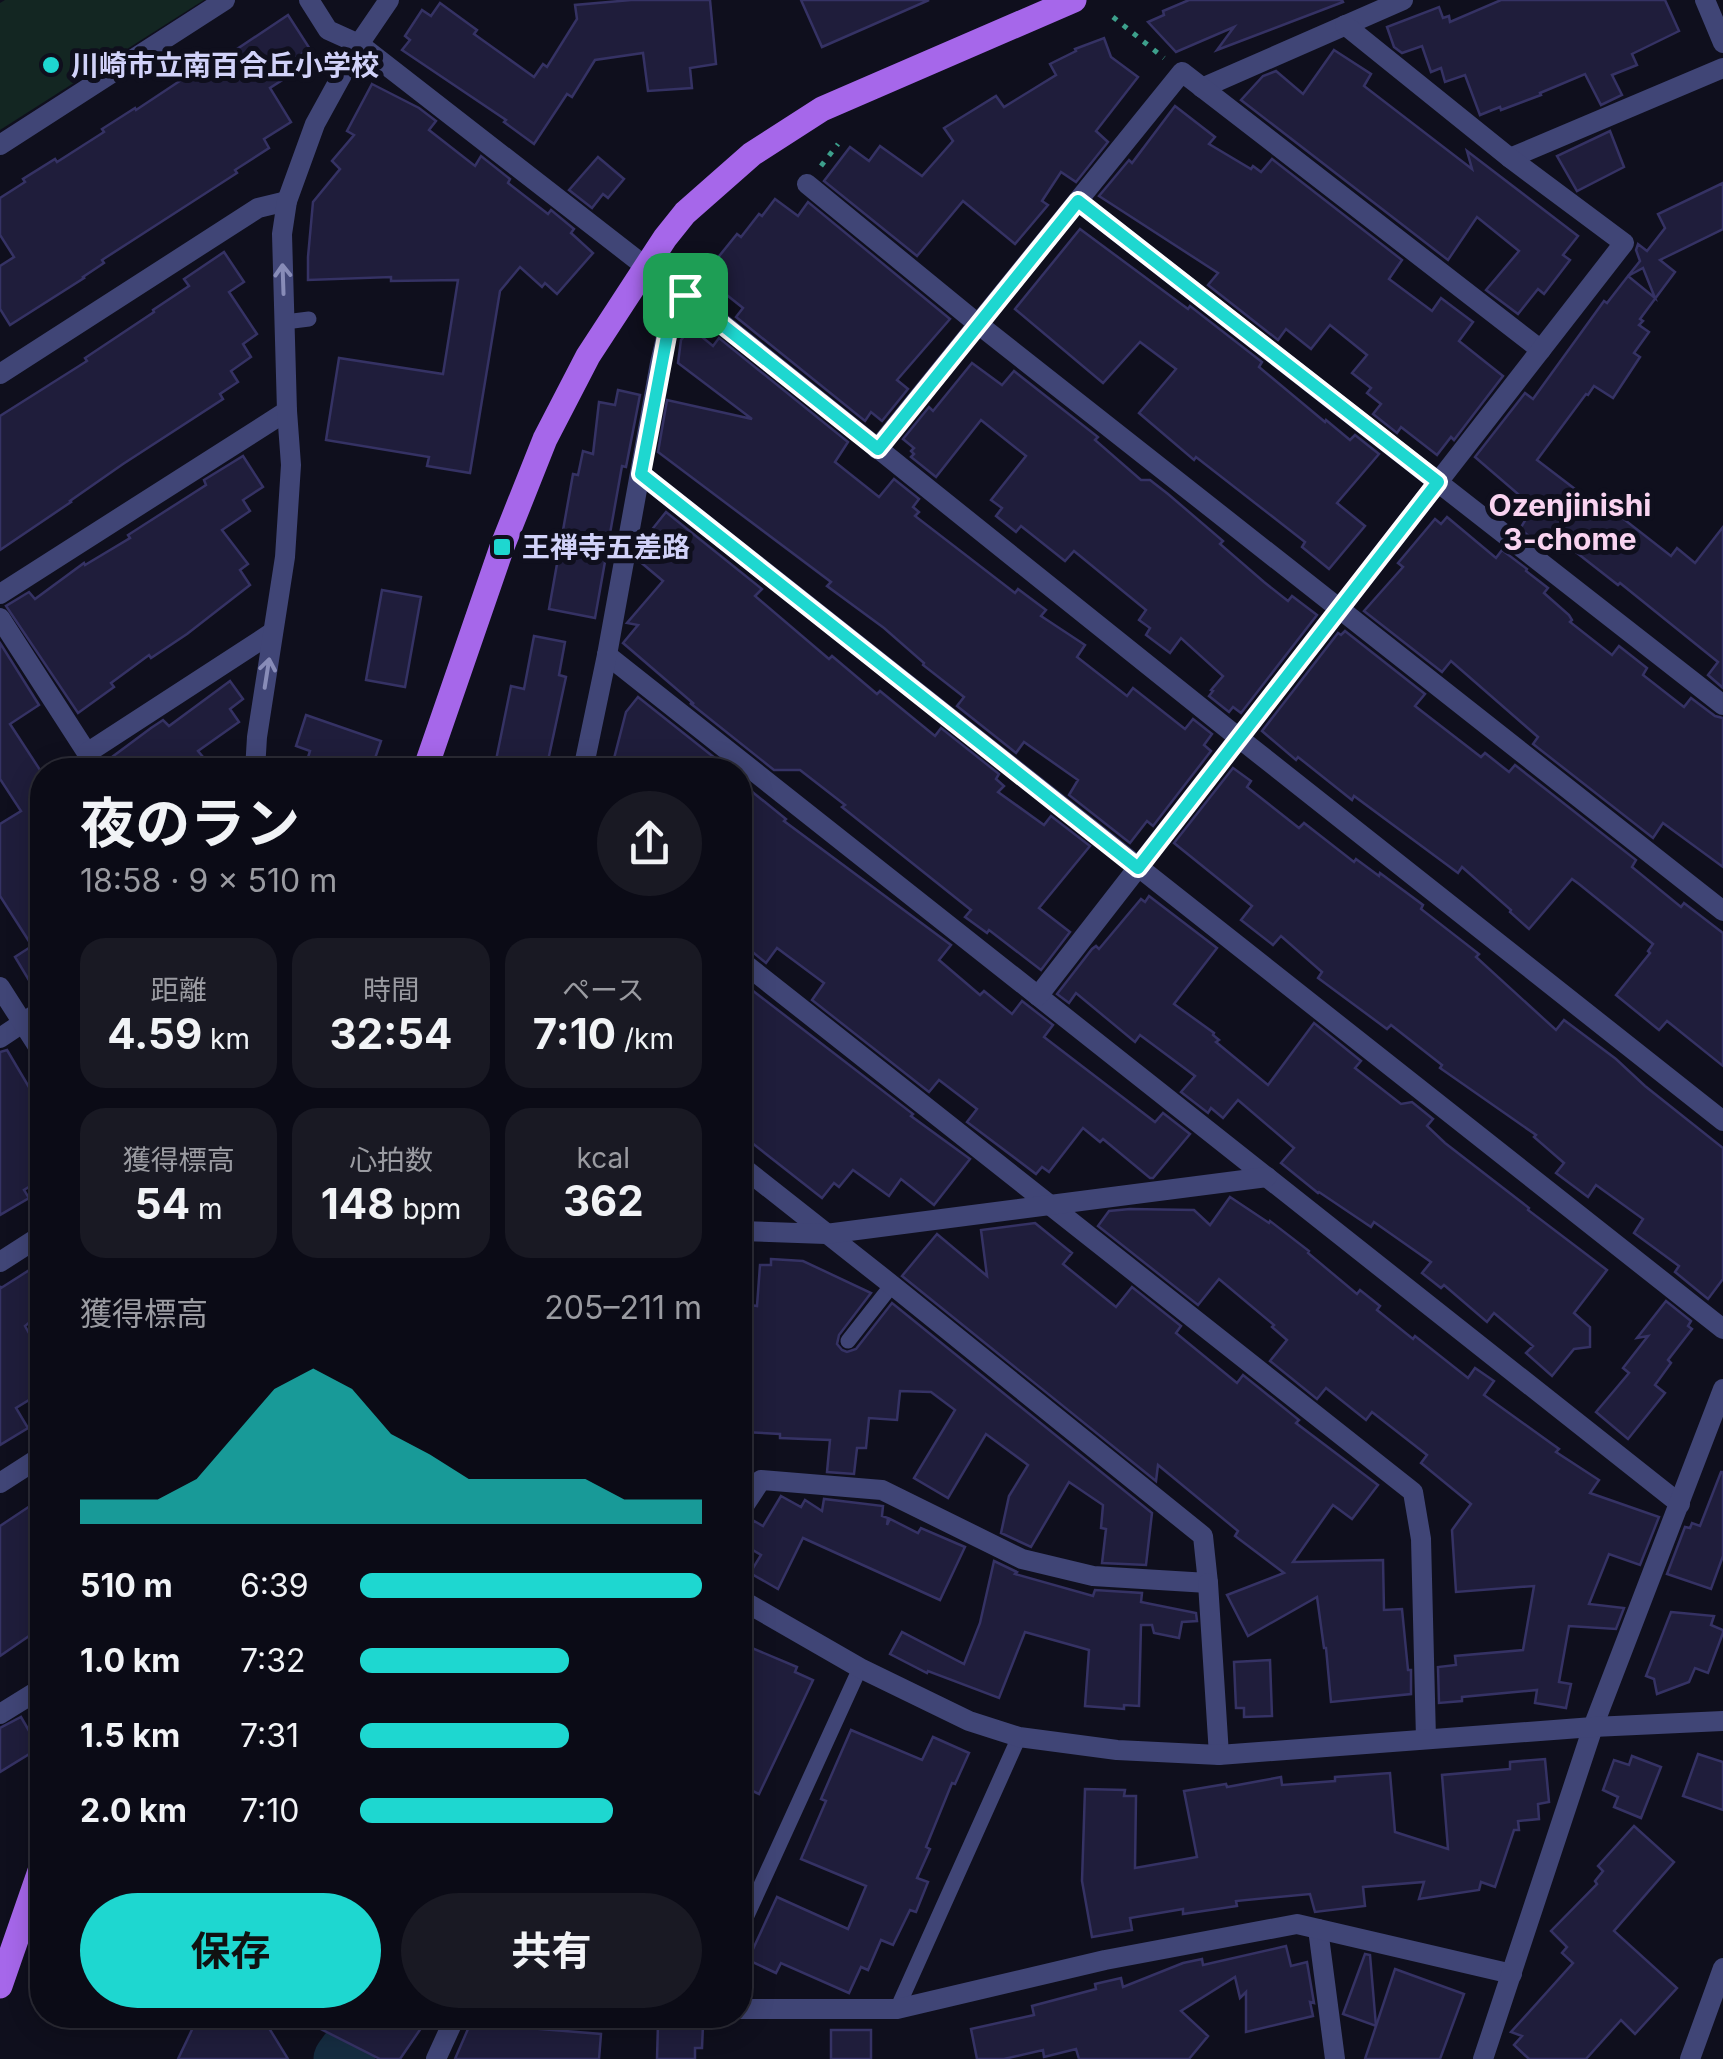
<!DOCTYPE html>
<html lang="ja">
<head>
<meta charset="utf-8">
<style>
  :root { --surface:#0b0b16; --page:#191923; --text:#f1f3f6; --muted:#9a9ba1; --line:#2b2b35; --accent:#1ed7d0 }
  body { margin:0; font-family:Inter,"Noto Sans JP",sans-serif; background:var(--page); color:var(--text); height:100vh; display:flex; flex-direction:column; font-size:38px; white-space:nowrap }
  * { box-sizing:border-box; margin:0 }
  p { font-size:32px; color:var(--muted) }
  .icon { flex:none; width:55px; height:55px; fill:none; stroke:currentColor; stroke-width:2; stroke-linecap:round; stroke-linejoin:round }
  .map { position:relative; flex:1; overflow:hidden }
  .panel { position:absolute; left:30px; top:758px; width:722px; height:1270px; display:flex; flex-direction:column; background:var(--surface); border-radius:40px; box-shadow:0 5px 25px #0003,0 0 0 2px var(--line) }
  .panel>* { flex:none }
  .pin { position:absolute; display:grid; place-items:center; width:85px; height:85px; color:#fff; margin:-42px; border-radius:20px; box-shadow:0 5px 15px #0006 }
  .round { display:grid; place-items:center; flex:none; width:105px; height:105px; border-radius:52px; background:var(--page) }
  .overview { display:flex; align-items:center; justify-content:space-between; height:170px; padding:0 50px }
  h1 { font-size:55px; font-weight:700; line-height:75px }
  .figures { display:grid; grid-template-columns:repeat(3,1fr); gap:15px; height:170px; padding:10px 50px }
  .figures div { display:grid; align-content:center; border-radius:25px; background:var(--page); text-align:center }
  .figures b { font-size:42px; font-weight:700 }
  .figures small { font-size:28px; font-weight:400 }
  .figures p { font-size:28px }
  .chart { height:280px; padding:20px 50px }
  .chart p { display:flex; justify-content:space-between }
  .chart svg { width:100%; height:180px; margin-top:10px; fill:var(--accent); opacity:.7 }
  .action { display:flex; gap:20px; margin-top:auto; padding:20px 50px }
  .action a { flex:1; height:115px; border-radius:60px; background:var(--accent); color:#111; font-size:40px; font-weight:700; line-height:115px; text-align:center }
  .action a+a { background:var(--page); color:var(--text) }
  ul { padding:0 50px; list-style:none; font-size:32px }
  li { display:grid; grid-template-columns:160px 120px 1fr; align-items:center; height:75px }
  li i { height:25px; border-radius:12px; background:var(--accent) }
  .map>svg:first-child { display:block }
  .green { fill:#132622 }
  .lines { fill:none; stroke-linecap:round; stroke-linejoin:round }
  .river { stroke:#152c40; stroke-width:55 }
  .building { fill:#1f1d3b; stroke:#353264; stroke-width:2.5 }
  .path { stroke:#3da08c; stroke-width:5; stroke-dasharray:5 8; stroke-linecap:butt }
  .service { stroke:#404576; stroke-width:15 }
  .minor { stroke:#404576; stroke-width:20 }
  .tertiary { stroke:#404576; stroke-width:20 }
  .primary { stroke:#a667ea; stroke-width:25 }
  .oneway { stroke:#888cb8 }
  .route-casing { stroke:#fff; stroke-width:20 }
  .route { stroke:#1ed7d0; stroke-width:12 }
  .poi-dot { fill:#1ed7d0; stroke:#0f0f1d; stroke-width:4 }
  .labels { text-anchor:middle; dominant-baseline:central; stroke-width:10; stroke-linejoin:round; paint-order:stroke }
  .poi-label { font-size:28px; font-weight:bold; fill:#d1d2f9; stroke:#0f0f1d; text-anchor:start }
  .neighbourhood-label { font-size:30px; font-weight:bold; fill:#f9d3f0; stroke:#0f0f1d }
</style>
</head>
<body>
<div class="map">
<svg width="1723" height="2059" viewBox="0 0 1723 2059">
  <rect width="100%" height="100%" fill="#0f0f1d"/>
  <path class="green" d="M5 0H204L0 130V3Z"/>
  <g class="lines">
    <path class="river" d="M341 2059 373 2015"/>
  </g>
  <g class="building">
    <path d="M631 0H710L716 64 690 68 692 88 648 91 643 53 595 60 572 97 567 94 534 144 504 122 506 120 402 50 410 40 405 36 422 10 431 16 440 3 477 30 474 34 534 77 543 64 547 67 577 19 575 5Z"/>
    <path d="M801 0H929L822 47Z"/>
    <path d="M1189 0H1342L1343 2 1217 50 1234 27 1176 52 1148 22 1164 15 1163 11Z"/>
    <path d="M1501 0H1665L1679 31 1632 54 1637 65 1612 75 1622 95 1601 105 1585 74 1540 93 1541 95 1501 110 1500 107 1480 115 1465 75 1445 82 1441 68 1431 72 1422 46 1402 53 1394 47 1387 27 1439 7 1443 18 1449 16 1450 22Z"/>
    <path d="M288 15 310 49 295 58 301 68 270 88 291 122 264 139 269 148 235 170 237 173 102 260 104 263 83 277 84 278 10 325 0 309V266L14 257 0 235V198L25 182 23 179 55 159 57 162 104 132 102 129 135 108 136 110 210 61 213 65Z"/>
    <path d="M1104 38 1111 57 1138 77 1096 131 1108 142 1076 182 1061 172 1042 201 1048 205 1015 244 963 201 917 256 824 181 850 147 869 161 880 146 922 176 953 141 944 128 996 96 1004 107 1056 75 1050 64 1076 51 1075 49Z"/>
    <path d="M1334 50 1371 74 1364 86 1472 169 1467 151 1578 236 1563 255 1570 260 1544 294 1538 289 1518 314 1486 290 1519 251 1477 217 1448 260 1241 100 1263 76 1276 71 1303 94Z"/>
    <path d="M372 84 419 108 436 121 429 130 475 166 481 156 510 179 508 183 548 214 551 210 574 229 571 233 593 253 557 294 545 283 542 287 520 267 500 291 470 473 427 466 429 457 326 440 339 358 443 374 458 280 391 281V277L308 280V257L313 202 340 169 332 161 354 135 347 131Z"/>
    <path d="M1175 106 1215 137 1209 144 1251 169 1253 166 1261 172 1272 159 1402 260 1389 279 1432 311 1441 298 1473 322 1459 341 1503 376 1454 440 1451 437 1437 455 1401 427 1397 433 1373 414 1381 404 1367 393 1371 388 1352 373 1367 355 1330 325 1311 349 1286 329 1278 340 1208 285 1218 273 1099 196 1129 160 1132 163Z"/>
    <path d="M1610 131 1624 167 1577 191 1557 156Z"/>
    <path d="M598 157 624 179 608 198 603 194 592 208 569 190Z"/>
    <path d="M1723 183V229L1660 260 1675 272 1640 319 1643 321 1639 325 1649 332 1634 353 1640 357 1613 398 1594 386 1588 395 1586 394 1537 460 1613 518 1616 513 1671 556 1677 548 1695 563 1723 527V688L1708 675 1718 662 1620 583 1618 585 1554 535 1544 548 1520 529 1533 507 1475 457 1525 393 1533 399 1604 301 1607 303 1628 276 1655 298 1643 268 1628 276 1640 261 1636 250 1638 244 1647 251 1665 228 1658 214Z"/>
    <path d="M775 199 798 216 808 202 950 319 897 380 908 389 882 421 871 412 865 421 736 317 743 308 703 276 737 234 741 237 759 214 762 216Z"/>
    <path d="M1080 229 1188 309 1190 306 1262 362 1259 367 1325 422 1326 420 1350 440 1355 435 1379 454 1337 503 1365 526 1329 569 1302 547 1305 542 1196 457 1194 460 1139 413 1176 369 1140 342 1103 383 1015 309Z"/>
    <path d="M224 252 244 282 229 292 257 334 243 344 251 357 231 371 238 382 220 394 223 399 123 464 70 501 71 502 0 550V416L87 361 85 358 154 312 153 310 189 286 184 279Z"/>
    <path d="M691 328 713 346 719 338 848 442 835 462 879 497 894 479 919 499 913 507 919 512 915 516 1015 593 1018 589 1046 610 1041 616 1085 645 1077 657 1127 696 1133 688 1185 729 1193 719 1212 734 1204 745 1211 751 1153 826 1147 821 1130 843 1069 795 1078 780 1024 742 1016 753 957 706 964 697 923 665 924 663 884 628 827 586 831 582 658 452 667 400 752 419 678 363 681 340Z"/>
    <path d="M972 363 1002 385 1014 371 1098 437 1095 440 1141 480H1150L1168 494 1223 541 1220 544 1264 582 1288 601 1292 596 1317 615 1241 713 1233 707 1229 712 1209 696 1213 691 1211 690 1223 676 1181 638 1170 653 1146 635 1150 628 1139 620 1146 610 1074 551 1065 561 1021 526 1016 532 996 516 1002 508 991 500 1026 456 981 420 936 477 911 457 914 454 911 451 914 448 903 439 929 407 933 411Z"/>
    <path d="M618 390 640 395 626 467 622 466 595 618 549 609 573 474 578 475 583 451 593 454 599 402 615 405Z"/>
    <path d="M243 456 263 487 243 500 250 511 222 530 248 564 240 570 250 585 187 634 151 658 149 655 111 683 114 687 78 713 6 606 29 592 35 599 84 563 85 565 130 538 128 535 206 485 204 480Z"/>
    <path d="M666 512 762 589 755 596 829 659 832 656 877 694 880 691 935 736 941 728 999 774 996 779 1004 786 998 792 1044 825 1051 816 1090 846 1039 908 1070 932 1041 970 989 930 987 933 965 917 971 910 842 807 845 805 800 770H774L690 703 694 704 623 643 638 625 627 623 663 581 638 560 642 542Z"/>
    <path d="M1447 517 1496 558 1502 550 1527 569 1526 571 1548 588 1544 593 1569 615 1572 620 1570 622 1612 655 1619 646 1647 668 1643 675 1684 707 1691 698 1715 716 1723 718V867L1663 823 1653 838 1533 744 1538 737 1451 661 1442 672 1364 611 1403 567 1398 563 1435 519 1441 524Z"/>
    <path d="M382 590 421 597 405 687 366 680Z"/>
    <path d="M1345 631 1425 694 1415 706 1481 757 1485 753 1509 772 1515 765 1636 860 1632 867 1681 907 1684 903 1723 933V1066L1667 1021 1659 1030 1616 995 1650 953 1648 951 1653 944 1579 884 1572 879 1529 929 1510 912 1511 910 1462 867 1458 873 1354 796 1352 800 1298 757 1296 760 1262 731 1338 633 1341 635Z"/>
    <path d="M534 636 565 642 559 675 566 677 546 770H494L511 686 524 689Z"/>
    <path d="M0 643 39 705 10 724 42 773V996L39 997 15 957 32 946 0 896V824L21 811 0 779Z"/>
    <path d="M230 681 243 699 230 709 239 722 198 751 214 770H112L108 760 151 728 163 720 169 726Z"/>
    <path d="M638 697 730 770H611L626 712Z"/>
    <path d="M306 715 381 741 371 770H304L310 751 296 746Z"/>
    <path d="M1233 768 1251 781 1247 787 1299 828 1304 823 1354 862 1356 859 1379 876 1380 873 1423 905 1421 909 1479 954 1476 957 1556 1030 1564 1020 1616 1059 1645 1086 1723 1148V1279L1708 1299 1675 1272 1679 1266 1634 1233 1643 1219 1596 1185 1588 1197 1556 1173 1564 1163 1534 1137 1536 1135 1440 1068 1442 1065 1391 1025 1387 1029 1318 978 1322 972 1281 936 1273 945 1241 920 1252 906 1174 843Z"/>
    <path d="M740 782 786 819 784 821 951 945 939 960 980 995 984 991 1012 1014 1022 1001 1053 1025 1044 1037 1155 1122 1163 1113 1190 1134 1153 1178H1150L1103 1139 1100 1142 1083 1128 1049 1172 1042 1167 1036 1174 967 1122 977 1109 939 1080 929 1092 812 1000 824 983 777 948 766 963 749 949 740 946Z"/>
    <path d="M1149 896 1217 948 1174 1004 1214 1033 1213 1035 1219 1040 1216 1042 1268 1085 1314 1023 1361 1061 1355 1068 1401 1104 1412 1102 1433 1119 1427 1126 1445 1143 1529 1208 1528 1210 1607 1270 1574 1313 1590 1327V1347L1574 1349 1552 1376 1526 1353 1533 1346 1494 1313 1487 1322 1444 1285 1441 1288 1422 1273 1431 1262 1374 1222 1371 1227 1319 1192 1318 1193 1281 1163 1294 1148 1238 1100 1223 1118 1211 1108 1208 1113 1181 1092 1195 1076 1140 1035 1135 1042 1076 993 1069 1003 1057 994 1092 949 1096 946 1099 949 1141 899 1145 902Z"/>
    <path d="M740 978 749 985 748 987 913 1114 911 1116 970 1159 934 1205 901 1179 889 1196 853 1170 839 1187 834 1183 822 1198 747 1139 751 1135 740 1126Z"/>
    <path d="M7 1050 42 1109V1179L24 1190 29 1198 0 1215V1052Z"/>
    <path d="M1230 1197 1269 1223 1270 1221 1309 1251 1308 1253 1357 1294 1360 1290 1380 1306 1377 1310 1413 1339 1415 1336 1468 1378 1475 1368 1494 1381 1484 1395 1559 1449 1556 1452 1599 1480 1590 1493 1659 1517 1640 1565 1609 1554 1589 1604 1624 1608 1616 1629 1569 1626 1559 1682 1571 1684 1566 1708 1535 1703 1537 1690 1462 1697V1701L1439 1703 1438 1667 1456 1665 1455 1656 1523 1650 1534 1586 1456 1592 1452 1530 1471 1504 1421 1463 1427 1455 1372 1412 1366 1420 1326 1388 1317 1399 1270 1361 1287 1340 1272 1327 1274 1325 1219 1279 1198 1305 1098 1226 1109 1211 1130 1209 1194 1210 1210 1225Z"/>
    <path d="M1035 1223 1072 1253 1063 1264 1116 1307 1132 1287 1181 1326 1176 1333 1237 1383 1243 1375 1299 1420 1296 1423 1378 1485 1352 1519 1333 1505 1293 1562 1383 1560 1384 1610 1402 1609 1408 1670H1411V1694L1331 1702 1326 1648H1324L1317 1597 1248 1636 1227 1595 1284 1573 1235 1536 1238 1531 1158 1465 1156 1481 902 1276 937 1234 987 1276 981 1230Z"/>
    <path d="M771 1259 803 1261 871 1293 839 1335 837 1344 842 1350 847 1352 856 1349 892 1303 1152 1513 1146 1565 1102 1563 1106 1529 1101 1528 1103 1505 1069 1482 1031 1547 1001 1533 1009 1496 1028 1465 986 1434 948 1498 914 1478 955 1410 931 1392 900 1391 897 1420 869 1418 866 1448H857L854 1474 827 1472 830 1440 780 1438V1434L744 1432V1428L740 1427 741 1338H747L750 1305 757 1306 760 1265H771Z"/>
    <path d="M42 1262V1312L25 1326 42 1356V1392L16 1408 28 1428 0 1445V1286L1 1288Z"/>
    <path d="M1666 1301 1691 1321 1688 1326 1692 1329 1668 1360 1671 1363 1655 1385 1665 1393 1628 1439 1596 1412 1629 1373 1623 1368 1648 1336 1637 1338Z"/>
    <path d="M1721 1472H1723V1556L1711 1589 1667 1574 1685 1527 1690 1528 1692 1523 1700 1526Z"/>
    <path d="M781 1496 801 1507 805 1500 822 1511 824 1499 883 1506 882 1516 888 1518 887 1525 890 1519 918 1533 921 1528 965 1547 940 1600 803 1538 778 1589 750 1573 761 1555 741 1543 754 1521 763 1526Z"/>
    <path d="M42 1498V1627L0 1656V1526Z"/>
    <path d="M994 1561 1017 1572 1015 1574 1093 1596 1095 1590 1142 1593 1141 1602 1196 1613 1197 1621 1182 1622 1179 1638 1154 1633 1152 1625H1141L1139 1706 1124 1705V1709L1085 1706 1089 1650 1025 1632 999 1698 928 1671 927 1673 890 1654 902 1632 964 1664 980 1623Z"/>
    <path d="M1671 1612 1714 1616 1711 1625 1723 1630V1633L1708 1673 1695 1668 1689 1682 1657 1694 1654 1679 1646 1676Z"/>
    <path d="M740 1643 797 1667 795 1672 813 1680 759 1794 740 1785Z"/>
    <path d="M1270 1660 1272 1716 1244 1717V1708H1236L1234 1662Z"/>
    <path d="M21 1717 39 1748 0 1772V1728Z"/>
    <path d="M851 1730 922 1760 933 1737 969 1753 955 1784 952 1783 926 1847 930 1849 917 1878 928 1882 916 1912 910 1910 893 1945 881 1940 868 1970 861 1967 849 1993 781 1963 776 1973 748 1960 777 1897 848 1929 866 1886 801 1859 826 1801 821 1799Z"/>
    <path d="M1698 1754 1723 1762V1810L1683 1796Z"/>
    <path d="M1632 1756 1661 1767 1641 1818 1614 1807 1618 1797 1603 1790 1614 1760 1629 1765Z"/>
    <path d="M1545 1759 1549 1802 1538 1804 1539 1819 1518 1821 1519 1830H1514L1495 1887 1481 1882 1479 1890 1419 1899 1424 1882 1363 1887 1365 1906 1315 1912 1310 1894 1236 1901 1237 1906 1183 1914V1909L1130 1918 1132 1930 1092 1937 1082 1881 1085 1789 1125 1790 1124 1796H1136L1135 1868 1197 1857 1184 1791 1226 1784 1227 1787 1281 1777 1282 1785 1335 1781V1777L1390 1773 1395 1832 1448 1849 1442 1775 1510 1769V1762Z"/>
    <path d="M1634 1826 1674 1862 1614 1931 1677 1988 1635 2034 1621 2020 1586 2059H1529L1514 2045 1522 2036 1511 2032 1573 1963 1562 1953 1567 1947 1551 1931 1597 1884 1595 1881 1603 1871 1598 1866Z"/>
    <path d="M1286 1946 1291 1966 1307 1962 1314 2003 1310 2002 1313 2016 1246 2032V1992L1240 1998 1235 1977 1181 2011 1208 2036 1189 2059H1079L1076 2049 1044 2057 1043 2050 1004 2059H977L971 2029 1034 2015 1032 2006 1096 1989 1095 1984 1121 1978 1123 1987 1183 1963 1202 1959 1203 1965Z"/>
    <path d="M1365 1954 1370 1955 1376 2026 1343 2014Z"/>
    <path d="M1395 1969 1464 1994 1440 2059H1365Z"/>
    <path d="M199 2015H261L288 2059H178Z"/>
    <path d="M293 2015H430L400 2059H380Z"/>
    <path d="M474 2015H521L515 2027 601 2034 599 2059H455Z"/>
    <path d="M658 2024 703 2025 702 2048H695V2059H657Z"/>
    <rect x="831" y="2030" width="40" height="29"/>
  </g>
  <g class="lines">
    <g class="path">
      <path d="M1113 17 1164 58"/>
      <path d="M821 166 838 144"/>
    </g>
    <g class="service">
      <path d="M285 322 309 319"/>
      <path d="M848 1341 892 1285"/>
      <path d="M740 1931 860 1668"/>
      <path d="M897 2009 1019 1737"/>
    </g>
    <g class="minor">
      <path d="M309 0 328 30 359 44 646 267 674 285 1239 738 1723 1121"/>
      <path d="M1705 0 1723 43"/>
      <path d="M1202 88 1403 0"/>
      <path d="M0 145 225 0"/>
      <path d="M1510 158 1723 68"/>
      <path d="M807 184 978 324 1723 911"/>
      <path d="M1078 201 1723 705"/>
      <path d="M0 374 258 208 287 201"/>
      <path d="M877 449 1182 72 1541 350"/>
      <path d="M641 474 1723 1329"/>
      <path d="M0 594 287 411"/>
      <path d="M0 618 98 770"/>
      <path d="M607 655 1680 1504"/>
      <path d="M87 753 273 632"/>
      <path d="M255 770 257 737 285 557 291 465 287 411 282 234 287 201 315 124 359 44 389 0"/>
      <path d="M583 770 607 655 660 363 670 321 685 295"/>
      <path d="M740 960 1413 1492 1421 1539 1426 1739"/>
      <path d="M1038 996 1624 243 1510 158 1345 25"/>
      <path d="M0 1038 42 1010"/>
      <path d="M740 1165 892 1285 1203 1536 1208 1583 1093 1576 1022 1559 882 1490 761 1480 740 1512"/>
      <path d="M740 1231 826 1234 1267 1177"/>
      <path d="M0 1262 42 1235"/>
      <path d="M0 1483 42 1456"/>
      <path d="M1208 1583 1219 1755"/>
      <path d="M0 1714 42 1688"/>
      <path d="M1318 1929 1335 2059"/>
      <path d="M740 2009H897L1105 1960 1297 1924 1512 1974"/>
      <path d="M436 2059 456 2015"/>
      <path d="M1483 2059 1593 1727 1723 1389"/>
      <path d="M1690 2059 1723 1968"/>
    </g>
    <g class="tertiary">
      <path d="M0 987 42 1053"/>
      <path d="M740 1599 860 1668 969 1721 1019 1737 1117 1750 1219 1755 1593 1727 1723 1721"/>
    </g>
    <g class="primary">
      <path d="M425 770 502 547 545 439 588 356 665 238 685 213 752 154 822 109 1074 0"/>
      <path d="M0 1986 42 1865"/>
    </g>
  </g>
  <defs><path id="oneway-shaft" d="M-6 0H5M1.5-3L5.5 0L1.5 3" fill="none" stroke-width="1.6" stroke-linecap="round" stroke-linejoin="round" transform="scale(2.5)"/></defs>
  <g class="oneway">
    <use href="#oneway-shaft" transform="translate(283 279) rotate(-92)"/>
    <use href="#oneway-shaft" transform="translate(267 673) rotate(-81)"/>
  </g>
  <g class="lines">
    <defs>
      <path id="route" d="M1078 201 1438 482 1138 868 641 474 670 320 685 295 878 449Z"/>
    </defs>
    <use href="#route" class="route-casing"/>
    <use href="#route" class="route"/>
  </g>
  <g class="poi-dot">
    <circle cx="51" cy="65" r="10"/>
    <rect x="492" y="537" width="20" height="20" rx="5"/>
  </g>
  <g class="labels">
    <g class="poi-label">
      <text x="71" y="65">川崎市立南百合丘小学校</text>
      <text x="522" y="547">王禅寺五差路</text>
    </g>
    <g class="neighbourhood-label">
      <text x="1570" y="505">Ozenjinishi<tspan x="1570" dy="34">3-chome</tspan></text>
    </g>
  </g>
</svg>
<div class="pin" style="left:685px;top:295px;background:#1e9e55"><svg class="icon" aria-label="arrive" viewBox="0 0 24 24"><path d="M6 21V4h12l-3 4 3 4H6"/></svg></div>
<section class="panel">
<div class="overview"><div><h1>夜のラン</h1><p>18:58 · 9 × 510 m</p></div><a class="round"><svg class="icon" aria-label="share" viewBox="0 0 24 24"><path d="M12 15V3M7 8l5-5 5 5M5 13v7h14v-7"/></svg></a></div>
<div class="figures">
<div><p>距離</p><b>4.59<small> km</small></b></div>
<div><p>時間</p><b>32:54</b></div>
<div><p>ペース</p><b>7:10<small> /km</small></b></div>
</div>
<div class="figures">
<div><p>獲得標高</p><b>54<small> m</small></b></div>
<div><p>心拍数</p><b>148<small> bpm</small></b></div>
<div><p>kcal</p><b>362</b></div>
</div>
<div class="chart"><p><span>獲得標高</span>205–211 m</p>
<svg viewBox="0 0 160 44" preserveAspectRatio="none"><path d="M0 44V38L10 38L20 38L30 33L40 22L50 11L60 6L70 11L80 22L90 27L100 33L110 33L120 33L130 33L140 38L150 38L160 38V44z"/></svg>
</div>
<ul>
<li><b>510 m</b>6:39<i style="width:100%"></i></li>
<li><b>1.0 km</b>7:32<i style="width:61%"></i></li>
<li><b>1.5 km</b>7:31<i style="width:61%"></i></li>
<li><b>2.0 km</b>7:10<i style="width:74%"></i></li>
</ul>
<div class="action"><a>保存</a><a>共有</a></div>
</section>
</div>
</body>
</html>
